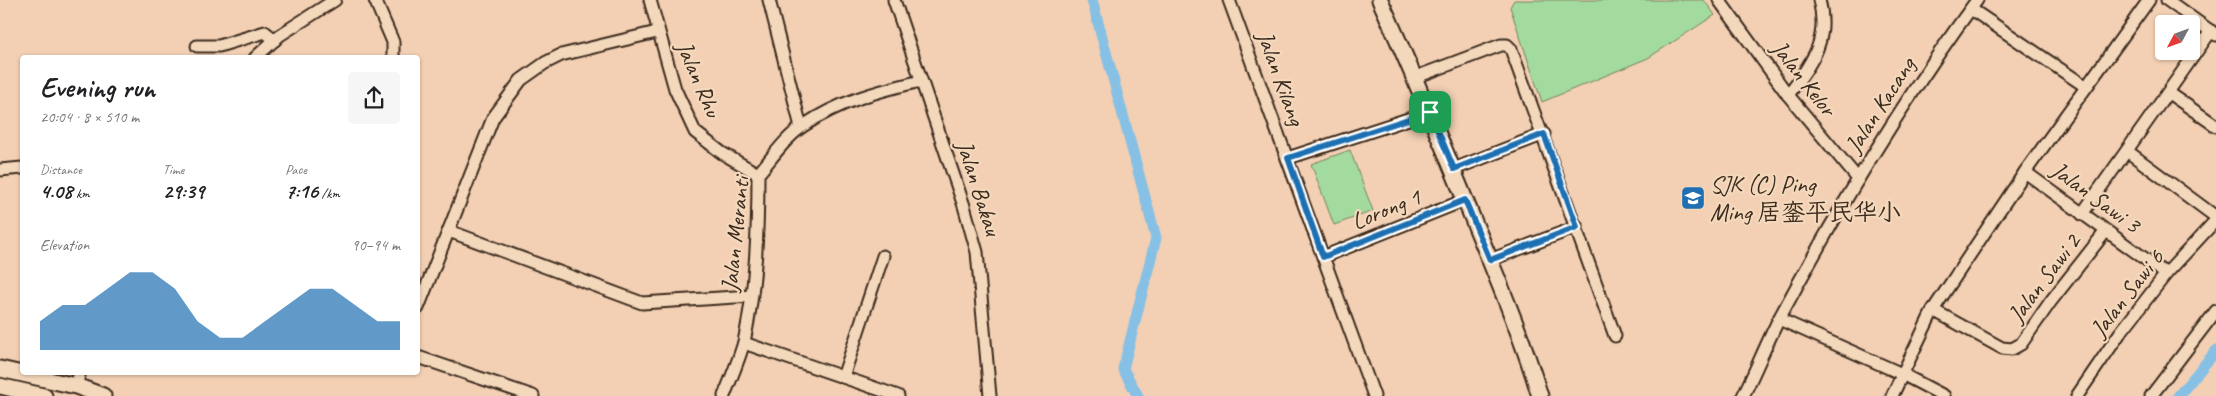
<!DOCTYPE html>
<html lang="en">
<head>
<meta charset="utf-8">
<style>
  :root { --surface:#fff; --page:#f6f6f6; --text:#202124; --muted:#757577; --accent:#1f6fb2 }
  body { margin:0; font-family:Caveat,"LXGW WenKai TC",sans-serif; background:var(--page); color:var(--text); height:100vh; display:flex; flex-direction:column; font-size:19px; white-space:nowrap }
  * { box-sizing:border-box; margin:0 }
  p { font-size:16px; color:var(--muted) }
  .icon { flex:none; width:28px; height:28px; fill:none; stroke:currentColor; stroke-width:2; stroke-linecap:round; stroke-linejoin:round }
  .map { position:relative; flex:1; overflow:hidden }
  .details { position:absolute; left:20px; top:55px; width:400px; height:320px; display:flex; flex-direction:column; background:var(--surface); border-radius:5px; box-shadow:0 1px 4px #0004 }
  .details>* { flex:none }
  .needle { width:32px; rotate:229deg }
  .tools { position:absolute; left:2155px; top:15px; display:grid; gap:10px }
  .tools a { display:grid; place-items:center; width:45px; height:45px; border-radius:5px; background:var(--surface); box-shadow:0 1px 4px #0004; font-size:25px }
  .pin { position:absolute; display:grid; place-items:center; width:42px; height:42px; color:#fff; margin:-21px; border-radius:10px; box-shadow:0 2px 8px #0006 }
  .round { display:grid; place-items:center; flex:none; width:52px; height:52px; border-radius:5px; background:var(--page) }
  .overview { display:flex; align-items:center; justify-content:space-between; height:85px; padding:0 20px }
  h1 { font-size:28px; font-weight:600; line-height:38px }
  .metrics { display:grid; grid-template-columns:repeat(3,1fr); gap:8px; height:85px; padding:5px 20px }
  .metrics div { display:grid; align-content:center }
  .metrics b { font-size:21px; font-weight:600 }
  .metrics small { font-size:14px; font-weight:400 }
  .metrics p { font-size:14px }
  .chart { height:140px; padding:10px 20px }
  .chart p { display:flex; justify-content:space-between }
  .chart svg { width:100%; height:90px; margin-top:5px; fill:var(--accent); opacity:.7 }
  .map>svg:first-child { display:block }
  .green { fill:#a3da9e; stroke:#6f825e }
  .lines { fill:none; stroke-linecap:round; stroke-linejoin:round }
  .canal { stroke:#86c0e5; stroke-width:11 }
  .street-casing { stroke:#3b2a1e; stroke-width:15 }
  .secondary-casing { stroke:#3b2a1e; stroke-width:19 }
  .street { stroke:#f4d8bb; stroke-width:11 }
  .secondary { stroke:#f4d8bb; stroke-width:15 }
  .route-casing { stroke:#fff; stroke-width:10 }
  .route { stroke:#1f6fb2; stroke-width:6 }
  .labels { text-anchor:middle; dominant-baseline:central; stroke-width:4.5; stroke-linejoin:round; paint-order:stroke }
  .street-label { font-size:24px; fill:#3b2a1e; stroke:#f4d8bb }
  .poi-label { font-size:24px; fill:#3b2a1e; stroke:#f4d8bb; text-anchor:start }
</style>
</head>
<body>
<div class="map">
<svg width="2216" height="396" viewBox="0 0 2216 396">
  <rect width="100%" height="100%" fill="#f3d0b4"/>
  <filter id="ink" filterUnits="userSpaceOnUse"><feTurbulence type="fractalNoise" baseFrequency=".02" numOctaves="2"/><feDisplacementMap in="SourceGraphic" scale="10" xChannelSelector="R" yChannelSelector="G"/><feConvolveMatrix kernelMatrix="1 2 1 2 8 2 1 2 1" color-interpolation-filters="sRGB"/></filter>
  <g filter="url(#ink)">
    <g class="green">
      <path d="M1514 0H1704L1715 15 1648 58 1542 102 1510 7Z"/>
      <path d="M1350 150 1373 211 1334 225 1311 164Z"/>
    </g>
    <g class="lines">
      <g class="canal">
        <path d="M1092 0 1156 238 1123 369 1138 396"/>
        <path d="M2178 396 2216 351"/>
      </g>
      <defs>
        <g id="street">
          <path d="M375 0 393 42V58"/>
          <path d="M650 0 675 89 695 132 722 153 758 174"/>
          <path d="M769 0 801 127"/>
          <path d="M894 0 964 206 977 252 990 396"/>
          <path d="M1229 0 1374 396"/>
          <path d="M1719 0 1788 95 1858 179"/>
          <path d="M2167 0 2216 35"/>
          <path d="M1971 9 2085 86"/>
          <path d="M197 46H219L265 32 275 40"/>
          <path d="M255 58 280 35 335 0"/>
          <path d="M1416 77 1501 45H1507L1511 49 1615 336"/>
          <path d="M2169 93 2216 126"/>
          <path d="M1788 95C1811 63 1830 41 1819 0"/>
          <path d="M2127 151 2216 217"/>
          <path d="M1288 158 1430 112"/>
          <path d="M1454 169 1544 134"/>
          <path d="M0 170 22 168"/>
          <path d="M2025 172 2166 274"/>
          <path d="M2082 214 2211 31"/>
          <path d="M449 231 642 303 751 296"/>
          <path d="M1323 257 1465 200"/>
          <path d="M1490 260 1577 227"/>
          <path d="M418 308 493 118 521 80 545 63 561 55 657 32"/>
          <path d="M1933 310 2002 348 2012 349 2021 344 2051 301 2106 231"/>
          <path d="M1779 319 1902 374 1944 396"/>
          <path d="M744 343 898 396"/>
          <path d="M418 357 533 396"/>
          <path d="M843 377 883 256"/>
          <path d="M76 386 80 372"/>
          <path d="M724 396C731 378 739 360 744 342 756 287 758 230 758 174 772 158 785 138 803 126 840 101 878 91 921 81"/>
          <path d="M1743 396C1756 370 1767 342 1780 317 1839 207 1903 100 1977 0"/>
          <path d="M1892 396 1933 310 2025 172 2149 0"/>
          <path d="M2077 396 2120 333 2166 274 2216 220"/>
          <path d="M2151 396 2216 311"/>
        </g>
        <g id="secondary">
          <path d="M1380 0C1412 70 1441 141 1470 212 1495 273 1521 333 1540 396"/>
          <path d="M0 369 76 386 103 396"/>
          <path d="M0 386 44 396"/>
        </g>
      </defs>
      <use href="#street" class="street-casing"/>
      <use href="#secondary" class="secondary-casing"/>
      <use href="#street" class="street"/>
      <use href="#secondary" class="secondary"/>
    </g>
  </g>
  <g class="lines" filter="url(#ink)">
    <defs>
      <path id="route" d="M1430 112 1454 169 1544 134 1577 227 1490 260 1465 200 1323 257 1288 158Z"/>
    </defs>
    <use href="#route" class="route-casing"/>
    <use href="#route" class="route"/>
  </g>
  <defs>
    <symbol id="school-square" viewBox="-11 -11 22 22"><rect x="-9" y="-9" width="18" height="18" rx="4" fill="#1f6fb2" stroke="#f4d8bb"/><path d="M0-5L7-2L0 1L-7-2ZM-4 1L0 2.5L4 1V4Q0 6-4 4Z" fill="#fff"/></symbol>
  </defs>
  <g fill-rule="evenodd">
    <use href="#school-square" x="1679" y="184" width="28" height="28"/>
  </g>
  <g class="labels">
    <g class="street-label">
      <text transform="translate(1281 78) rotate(70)">Jalan Kilang</text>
      <text transform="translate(1804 78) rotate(52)">Jalan Kelor</text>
      <text transform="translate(699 79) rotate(67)">Jalan Rhu</text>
      <text transform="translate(1880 105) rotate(-57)">Jalan Kacang</text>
      <text transform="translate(979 188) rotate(72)">Jalan Bakau</text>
      <text transform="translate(2096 197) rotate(36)">Jalan Sawi 3</text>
      <text transform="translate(1386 209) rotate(-22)">Lorong 1</text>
      <text transform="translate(735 234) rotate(-84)">Jalan Meranti</text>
      <text transform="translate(2044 278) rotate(-53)">Jalan Sawi 2</text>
      <text transform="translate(2127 293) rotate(-52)">Jalan Sawi 6</text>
    </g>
    <g class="poi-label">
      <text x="1710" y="184">SJK (C) Ping<tspan x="1710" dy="28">Ming 居銮平民华小</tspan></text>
    </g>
  </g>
</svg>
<div class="tools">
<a><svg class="needle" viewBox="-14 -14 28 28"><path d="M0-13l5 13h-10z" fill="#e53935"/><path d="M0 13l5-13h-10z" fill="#757577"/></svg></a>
</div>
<div class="pin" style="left:1430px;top:112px;background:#1e9e55"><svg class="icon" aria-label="arrive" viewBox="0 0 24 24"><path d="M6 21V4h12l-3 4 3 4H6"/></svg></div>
<section class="details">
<div class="overview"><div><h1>Evening run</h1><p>20:04 · 8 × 510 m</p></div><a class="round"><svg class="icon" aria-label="share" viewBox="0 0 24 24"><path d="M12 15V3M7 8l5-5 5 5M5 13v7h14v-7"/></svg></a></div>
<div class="metrics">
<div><p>Distance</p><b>4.08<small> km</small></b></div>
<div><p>Time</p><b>29:39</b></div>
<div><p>Pace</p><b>7:16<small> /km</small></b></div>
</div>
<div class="chart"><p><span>Elevation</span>90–94 m</p>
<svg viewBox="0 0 160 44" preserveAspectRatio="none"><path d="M0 44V30L10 22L20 22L30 14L40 6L50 6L60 14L70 30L80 38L90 38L100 30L110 22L120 14L130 14L140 22L150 30L160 30V44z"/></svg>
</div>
</section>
</div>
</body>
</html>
